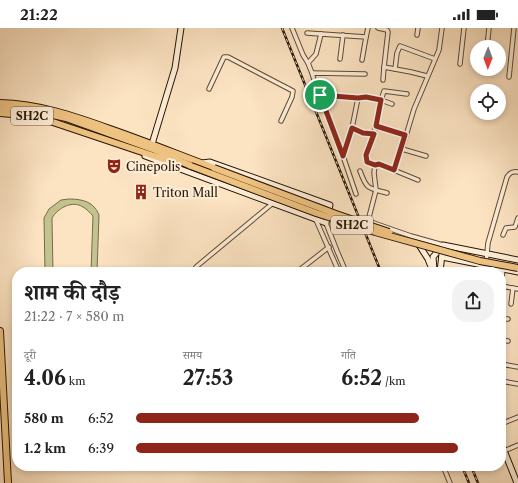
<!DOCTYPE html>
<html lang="hi">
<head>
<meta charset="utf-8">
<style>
  :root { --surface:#fff; --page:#f2f2f2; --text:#222; --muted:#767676; --accent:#8f2418 }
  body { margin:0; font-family:"Libre Caslon Text","Noto Serif Devanagari",serif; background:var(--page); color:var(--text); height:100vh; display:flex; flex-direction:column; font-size:15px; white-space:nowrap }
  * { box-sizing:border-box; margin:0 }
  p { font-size:13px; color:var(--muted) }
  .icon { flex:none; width:22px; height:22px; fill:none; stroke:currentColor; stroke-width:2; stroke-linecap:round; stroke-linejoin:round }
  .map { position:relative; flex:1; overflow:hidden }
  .panel { position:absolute; left:12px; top:239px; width:494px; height:204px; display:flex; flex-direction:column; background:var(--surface); border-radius:16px; box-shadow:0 2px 6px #0003 }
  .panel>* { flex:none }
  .needle { width:26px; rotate:181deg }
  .buttons { position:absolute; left:470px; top:12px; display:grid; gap:8px }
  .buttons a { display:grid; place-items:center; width:36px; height:36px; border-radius:50%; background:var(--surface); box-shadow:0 2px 6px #0003; font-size:20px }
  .pin { position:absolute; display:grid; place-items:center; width:34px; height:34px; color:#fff; margin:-17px; border:2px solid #fff; border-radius:50%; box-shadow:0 1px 4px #0007 }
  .round { display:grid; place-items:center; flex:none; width:42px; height:42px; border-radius:16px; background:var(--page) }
  .headline { display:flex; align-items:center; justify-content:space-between; height:68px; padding:0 12px }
  h1 { font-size:22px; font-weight:700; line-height:30px }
  .metrics { display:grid; grid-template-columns:repeat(3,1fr); gap:6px; height:68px; padding:4px 12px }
  .metrics div { display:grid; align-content:center }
  .metrics b { font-size:20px; font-weight:700 }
  .metrics small { font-size:11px; font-weight:400 }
  .metrics p { font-size:11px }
  ul { padding:0 12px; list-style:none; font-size:13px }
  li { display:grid; grid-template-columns:64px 48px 1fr; align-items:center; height:30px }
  li i { height:10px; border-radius:5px; background:var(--accent) }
  .status { display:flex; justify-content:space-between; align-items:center; height:28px; padding:0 20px; background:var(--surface); direction:ltr }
  .status svg { height:11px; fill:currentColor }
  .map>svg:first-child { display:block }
  .green { fill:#c3c390; stroke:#766c4a }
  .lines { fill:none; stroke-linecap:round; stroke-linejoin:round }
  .street-casing { stroke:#5d4934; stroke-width:5.5 }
  .secondary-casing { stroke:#281605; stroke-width:7 }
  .primary-casing { stroke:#281605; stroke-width:8 }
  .street { stroke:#fdedd7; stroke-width:3.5 }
  .secondary { stroke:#fdedd7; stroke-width:5 }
  .primary { stroke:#eec281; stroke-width:6 }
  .rail-casing { stroke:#281605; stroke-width:2.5 }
  .rail { stroke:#fdedd7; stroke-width:1; stroke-dasharray:3; stroke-linecap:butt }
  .primary-bridge-casing { stroke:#281605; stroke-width:8; stroke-linecap:butt }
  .primary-bridge { stroke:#eec281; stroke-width:6 }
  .route-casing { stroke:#fff; stroke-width:8 }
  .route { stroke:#8f2418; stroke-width:5 }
  .labels { text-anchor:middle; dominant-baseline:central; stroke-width:4; stroke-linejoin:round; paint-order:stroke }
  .shield { fill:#fdedd7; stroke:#685644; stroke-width:1 }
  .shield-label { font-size:11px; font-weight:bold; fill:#281605 }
  .poi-label { font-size:12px; fill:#281605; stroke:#fdedd7; text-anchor:start }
</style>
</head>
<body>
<div class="status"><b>21:22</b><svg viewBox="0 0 49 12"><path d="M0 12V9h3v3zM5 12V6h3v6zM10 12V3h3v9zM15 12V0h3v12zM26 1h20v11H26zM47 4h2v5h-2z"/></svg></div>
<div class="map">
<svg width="518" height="455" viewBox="0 0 518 455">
  <rect width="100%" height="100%" fill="#fce3c2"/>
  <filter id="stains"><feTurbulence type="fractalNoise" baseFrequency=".005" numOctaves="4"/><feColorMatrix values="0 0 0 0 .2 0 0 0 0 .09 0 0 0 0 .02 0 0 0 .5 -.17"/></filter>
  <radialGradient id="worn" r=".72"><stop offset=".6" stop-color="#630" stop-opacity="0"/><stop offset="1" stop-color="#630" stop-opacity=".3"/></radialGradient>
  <path class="green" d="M69 171C83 171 94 174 99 187L97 244H91L93 188C90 185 87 181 83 179 72 172 58 180 52 190L53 244H45L44 190 49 181 61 172Z"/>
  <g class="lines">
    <defs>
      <g id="street">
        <path d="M292 0 303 27 308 35"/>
        <path d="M378 0 387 2 388 4 384 39"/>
        <path d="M307 5 321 6"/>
        <path d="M417 7 418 0"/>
        <path d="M366 9 368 0"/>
        <path d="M487 19 489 0"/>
        <path d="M340 31 343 7"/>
        <path d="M460 36 464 0"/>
        <path d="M395 41 397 25 400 18 435 31"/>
        <path d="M485 43V41"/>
        <path d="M312 45 308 35 316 26 321 6 366 9 362 32"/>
        <path d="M365 46 312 45 318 65 320 67 358 70 366 69 381 72 374 106"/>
        <path d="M509 49 514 0"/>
        <path d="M383 52 384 39 411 44 427 48"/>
        <path d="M209 61 224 29H228L293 63 292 69 281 93"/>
        <path d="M320 67 343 128"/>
        <path d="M392 76 381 72 384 63 407 66"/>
        <path d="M376 98 405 107"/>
        <path d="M352 100 363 105 374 106 366 131 367 134 375 137"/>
        <path d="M402 121 414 81 439 22 442 0"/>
        <path d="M394 142 402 121 426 128"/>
        <path d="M360 143C367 162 368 160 387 165"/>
        <path d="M418 152 379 136 375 137 374 145 376 162 368 193 411 208 443 217"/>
        <path d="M356 166 343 128 352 100 358 70"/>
        <path d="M316 192 339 244"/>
        <path d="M326 195 337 223 346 244"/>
        <path d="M503 207 506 200 515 199 518 190"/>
        <path d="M486 236 488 215 507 149C510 144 513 143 518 144"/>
        <path d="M196 239 273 175"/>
        <path d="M297 244 329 219"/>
        <path d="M501 257 503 241"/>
        <path d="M501 258 518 261"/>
        <path d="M511 276 513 260"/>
        <path d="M501 291H508"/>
        <path d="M501 312 508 313"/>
        <path d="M501 336 518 339"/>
        <path d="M501 353 518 356"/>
        <path d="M501 396 518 389"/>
        <path d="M504 423 518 417"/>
        <path d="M443 438 450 455"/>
      </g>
      <g id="secondary">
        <path d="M152 116 175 40 181 0"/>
        <path d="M145 128 326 195 330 177 210 134 202 135"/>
        <path d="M419 217 428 231 433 244"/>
        <path d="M442 229 518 244"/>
        <path d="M434 242 433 229 439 222"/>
        <path d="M440 244 443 217 518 232"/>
        <path d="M501 415 517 455"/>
      </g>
      <g id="primary">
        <path d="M0 75C39 76 74 88 110 101 145 113 179 127 214 140"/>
        <path d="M0 80 35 83 66 90 155 122 191 138"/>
        <path d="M0 85 35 88 166 132"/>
        <path d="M0 303 8 455"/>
      </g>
    </defs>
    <use href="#street" class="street-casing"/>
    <use href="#secondary" class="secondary-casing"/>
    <use href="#primary" class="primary-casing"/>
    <use href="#street" class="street"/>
    <use href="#secondary" class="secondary"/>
    <use href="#primary" class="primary"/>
    <defs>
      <g id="rail">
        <path d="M282 0 381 244"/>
        <path d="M462 438 469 455"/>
        <path d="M471 438 478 455"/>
      </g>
    </defs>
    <use href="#rail" class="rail-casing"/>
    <use href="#rail" class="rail"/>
    <defs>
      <g id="primary-bridge">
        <path d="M191 138 316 185 375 204 480 233 518 240"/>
        <path d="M214 140 336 186 389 204"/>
      </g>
    </defs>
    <use href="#primary-bridge" class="primary-bridge-casing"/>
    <use href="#primary-bridge" class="primary-bridge"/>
  </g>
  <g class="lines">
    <defs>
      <path id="route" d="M320 67 358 70 366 69 381 72 376 98 405 107 394 142 379 136 375 137 367 134 366 127 374 106 363 105 352 100 343 128Z"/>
    </defs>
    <use href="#route" class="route-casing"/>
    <use href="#route" class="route"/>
  </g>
  <defs>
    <symbol id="theatre-bare" viewBox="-9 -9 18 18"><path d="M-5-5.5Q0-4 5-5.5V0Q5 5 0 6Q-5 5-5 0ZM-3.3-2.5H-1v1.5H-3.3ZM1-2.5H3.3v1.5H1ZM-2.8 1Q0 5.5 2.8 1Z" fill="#8f2418" stroke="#fdedd7" stroke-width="2.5" paint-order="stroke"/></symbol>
    <symbol id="building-bare" viewBox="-9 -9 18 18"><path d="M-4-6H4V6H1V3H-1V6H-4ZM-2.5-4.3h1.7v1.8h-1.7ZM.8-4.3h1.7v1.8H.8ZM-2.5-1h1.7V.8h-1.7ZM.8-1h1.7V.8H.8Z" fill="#8f2418" stroke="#fdedd7" stroke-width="2.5" paint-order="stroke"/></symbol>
  </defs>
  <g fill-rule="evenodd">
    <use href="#theatre-bare" x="103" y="127" width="22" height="22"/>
    <use href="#building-bare" x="130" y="153" width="22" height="22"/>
  </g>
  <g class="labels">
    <g class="shield">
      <rect x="11" y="79" width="42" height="18" rx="3"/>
      <rect x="331" y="188" width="42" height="18" rx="3"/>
    </g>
    <g class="shield-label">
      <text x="32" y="88">SH2C</text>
      <text x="352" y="197">SH2C</text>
    </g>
    <g class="poi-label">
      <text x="126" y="138">Cinepolis</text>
      <text x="153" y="164">Triton Mall</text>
    </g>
  </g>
  <rect width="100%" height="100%" filter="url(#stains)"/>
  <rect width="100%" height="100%" fill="url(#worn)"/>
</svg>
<div class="buttons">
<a><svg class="needle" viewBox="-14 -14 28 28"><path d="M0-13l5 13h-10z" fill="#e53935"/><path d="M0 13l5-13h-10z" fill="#767676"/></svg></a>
<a><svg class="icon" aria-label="locate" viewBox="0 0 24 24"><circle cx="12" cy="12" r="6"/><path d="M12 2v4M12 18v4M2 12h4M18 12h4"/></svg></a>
</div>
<div class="pin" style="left:320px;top:67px;background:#1e9e55"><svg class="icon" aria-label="arrive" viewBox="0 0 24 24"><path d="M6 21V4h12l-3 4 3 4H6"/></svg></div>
<section class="panel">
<div class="headline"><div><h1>शाम की दौड़</h1><p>21:22 · 7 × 580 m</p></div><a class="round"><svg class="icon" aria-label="share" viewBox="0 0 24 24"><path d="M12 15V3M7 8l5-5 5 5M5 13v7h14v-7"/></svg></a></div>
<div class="metrics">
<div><p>दूरी</p><b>4.06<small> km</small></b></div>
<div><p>समय</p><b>27:53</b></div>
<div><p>गति</p><b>6:52<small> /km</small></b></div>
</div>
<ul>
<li><b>580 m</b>6:52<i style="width:79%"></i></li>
<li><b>1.2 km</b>6:39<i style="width:90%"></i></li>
</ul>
</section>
</div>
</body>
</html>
